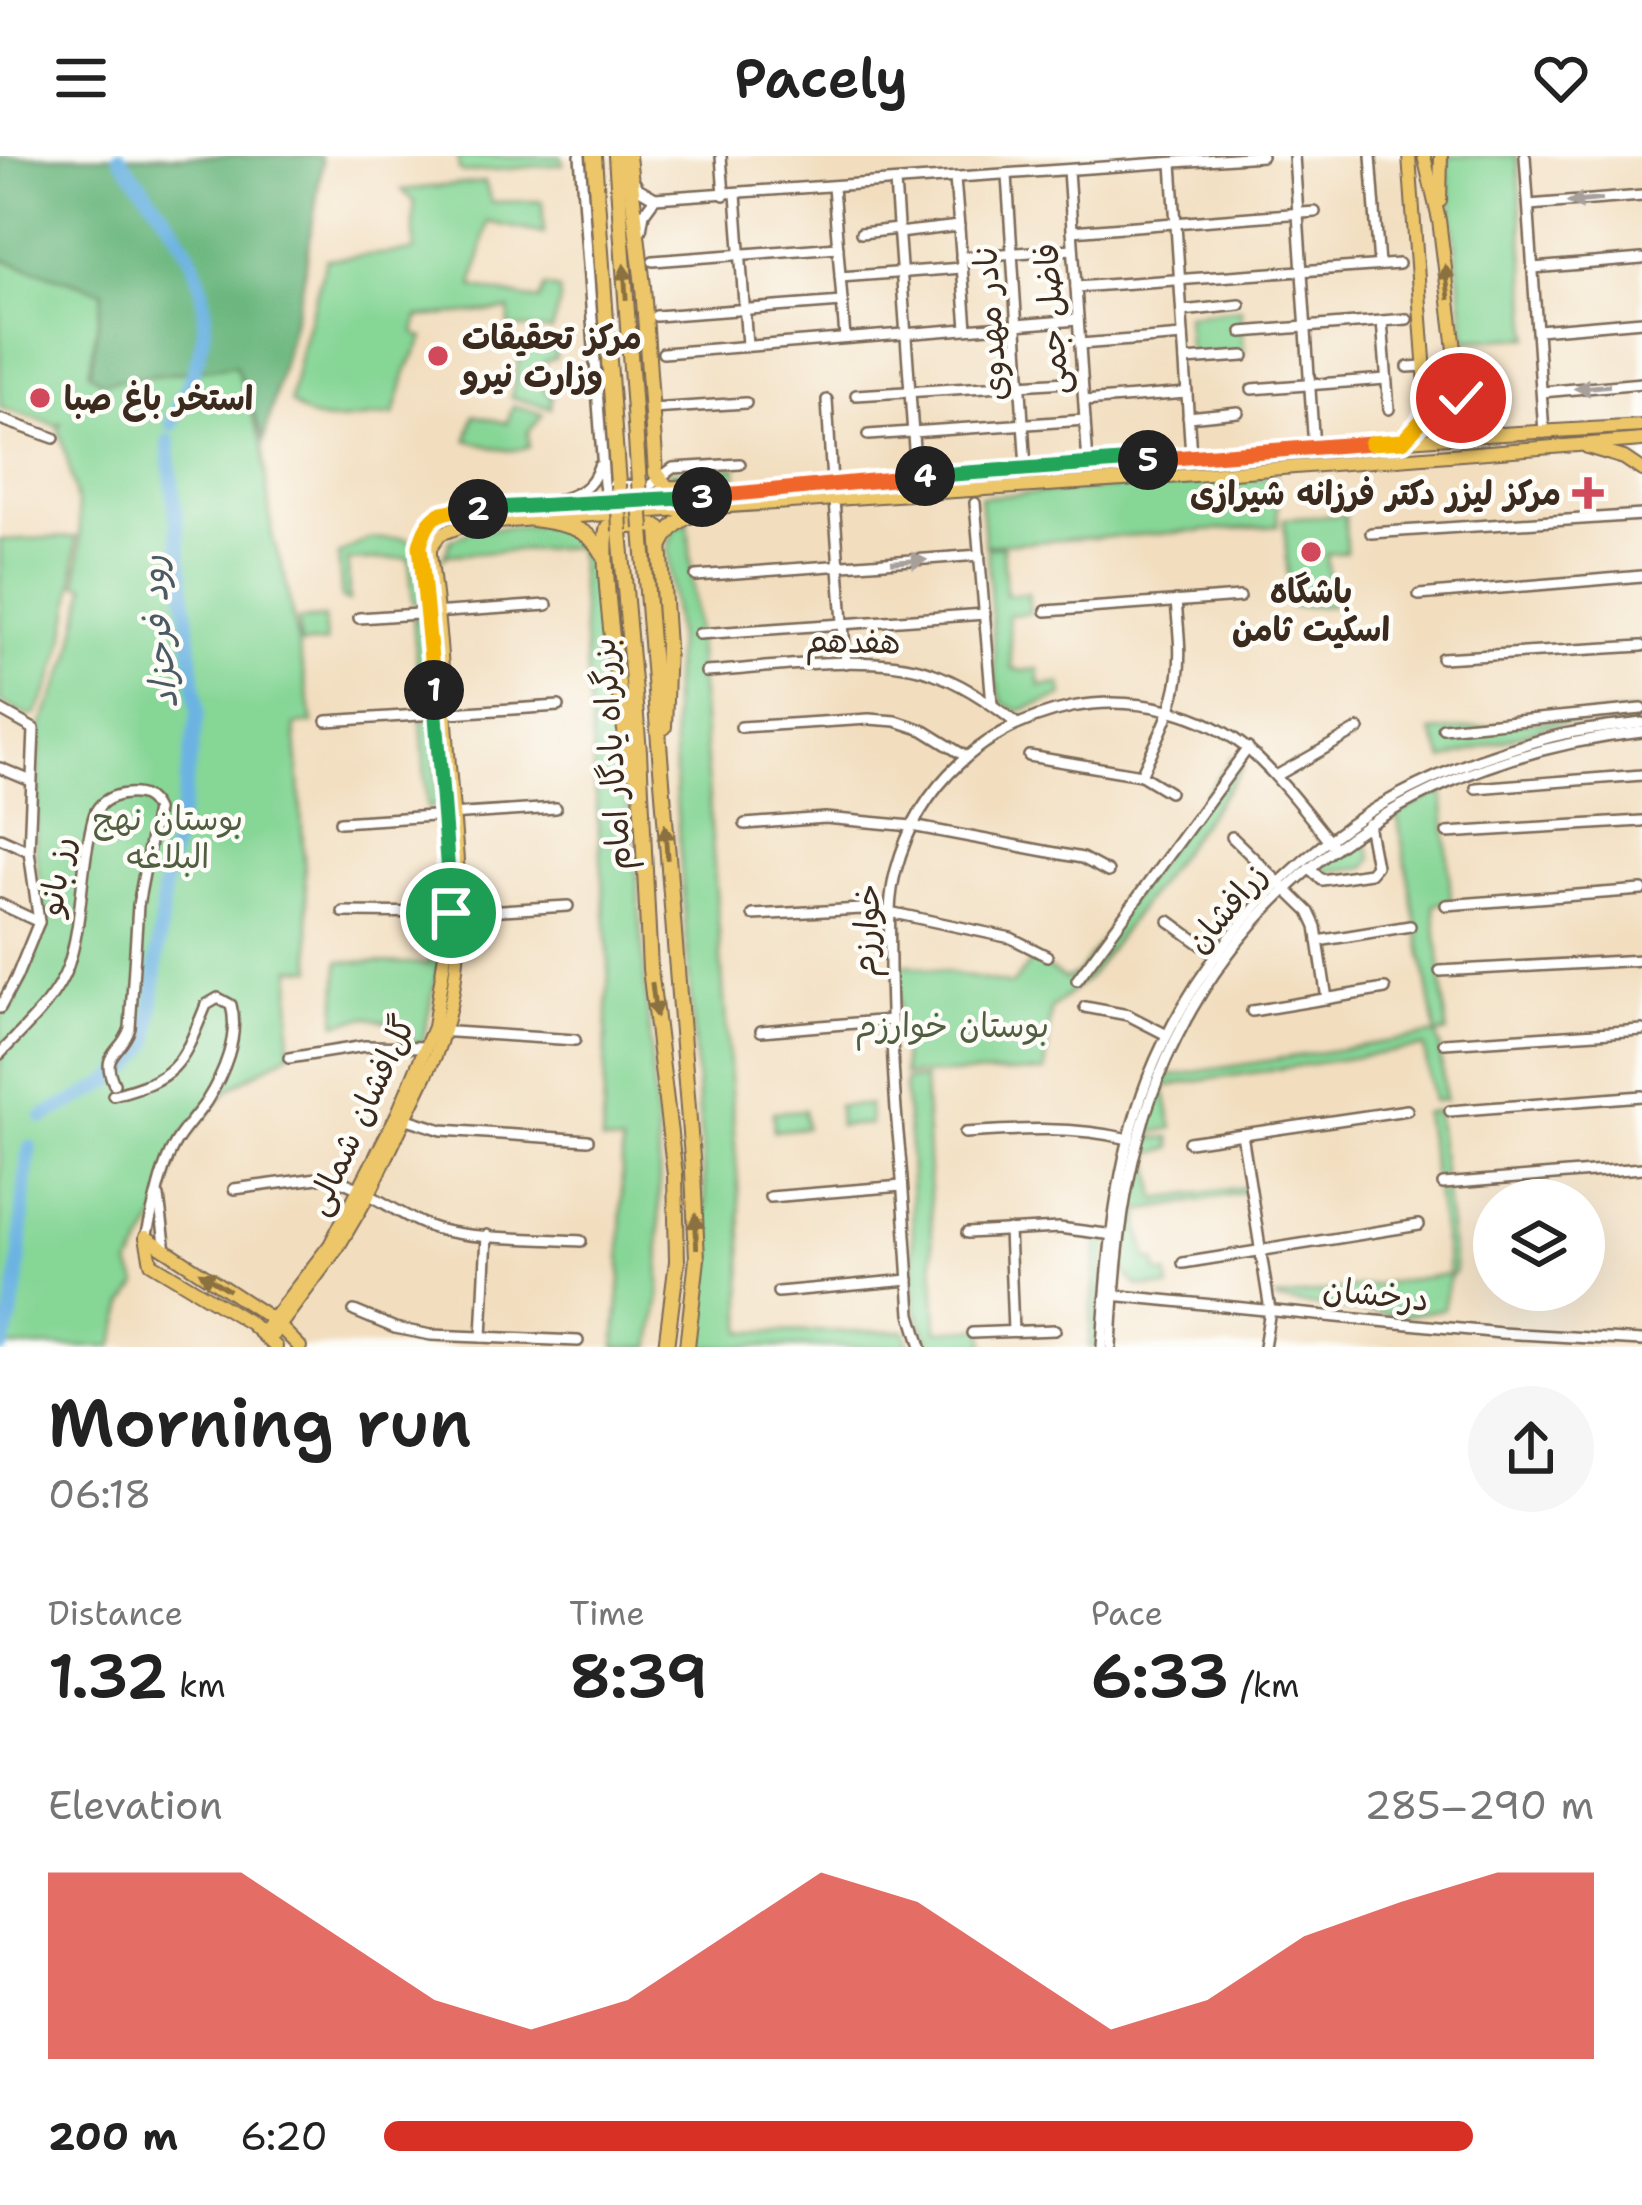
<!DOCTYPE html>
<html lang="en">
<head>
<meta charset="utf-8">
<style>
  :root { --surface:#fff; --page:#f6f6f6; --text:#222; --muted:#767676; --accent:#d93025 }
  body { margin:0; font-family:"Shantell Sans","Playpen Sans Arabic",sans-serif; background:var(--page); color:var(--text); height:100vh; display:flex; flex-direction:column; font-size:45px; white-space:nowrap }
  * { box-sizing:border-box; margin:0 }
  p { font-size:39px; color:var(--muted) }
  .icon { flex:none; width:66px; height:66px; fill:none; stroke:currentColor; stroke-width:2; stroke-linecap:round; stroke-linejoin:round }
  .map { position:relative; height:1191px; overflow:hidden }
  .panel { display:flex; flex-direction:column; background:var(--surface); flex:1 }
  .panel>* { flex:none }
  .fabs { position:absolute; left:1473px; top:1023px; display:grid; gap:24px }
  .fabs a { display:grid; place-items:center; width:132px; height:132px; border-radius:50%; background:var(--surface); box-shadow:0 12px 48px #0002; font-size:60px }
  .pin { position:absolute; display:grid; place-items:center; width:102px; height:102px; color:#fff; margin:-51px; border:6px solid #fff; border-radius:50%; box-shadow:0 3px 12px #0007 }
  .km { position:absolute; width:60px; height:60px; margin:-30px; border-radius:50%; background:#222; color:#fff; font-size:33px; line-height:60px; text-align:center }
  .round { display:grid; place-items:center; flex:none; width:126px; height:126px; border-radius:63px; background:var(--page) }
  .overview { display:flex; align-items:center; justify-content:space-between; height:204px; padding:0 48px }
  h1 { font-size:66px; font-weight:600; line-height:90px }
  .stats { display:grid; grid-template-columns:repeat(3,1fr); gap:18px; height:204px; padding:12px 48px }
  .stats div { display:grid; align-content:center }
  .stats b { font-size:60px; font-weight:600 }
  .stats small { font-size:33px; font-weight:400 }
  .stats p { font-size:33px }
  .chart { height:336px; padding:24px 48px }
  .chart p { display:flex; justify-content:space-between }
  .chart svg { width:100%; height:216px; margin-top:12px; fill:var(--accent); opacity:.7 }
  ul { padding:0 48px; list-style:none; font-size:39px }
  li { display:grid; grid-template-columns:192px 144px 1fr; align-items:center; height:90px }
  li i { height:30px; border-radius:15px; background:var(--accent) }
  header { display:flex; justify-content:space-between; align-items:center; height:156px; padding:0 48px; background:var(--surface); font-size:54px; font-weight:600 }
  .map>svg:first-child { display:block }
  .green { fill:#86d696; stroke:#60805a; stroke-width:3 }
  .forest { fill:#6cb77f; stroke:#54704e; stroke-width:3 }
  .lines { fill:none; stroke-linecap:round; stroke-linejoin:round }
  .river { stroke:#6cb3e3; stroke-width:14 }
  .minor-casing { stroke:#7b6956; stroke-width:14 }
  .major-casing { stroke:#7b6956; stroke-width:16 }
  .highway-casing { stroke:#7b6956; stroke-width:18 }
  .minor { stroke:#fff; stroke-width:9 }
  .major { stroke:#ecc669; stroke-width:12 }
  .highway { stroke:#ecc669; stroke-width:14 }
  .highway-bridge-casing { stroke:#7b6956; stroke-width:18; stroke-linecap:butt }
  .highway-bridge { stroke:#ecc669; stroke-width:14 }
  .oneway { fill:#a79f9a }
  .oneway2 { fill:#8b7040 }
  .split-1-casing { stroke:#fff; stroke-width:24 }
  .split-2-casing { stroke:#fff; stroke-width:24 }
  .split-3-casing { stroke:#fff; stroke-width:24 }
  .split-4-casing { stroke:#fff; stroke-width:24 }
  .split-5-casing { stroke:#fff; stroke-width:24 }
  .split-6-casing { stroke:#fff; stroke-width:24 }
  .split-7-casing { stroke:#fff; stroke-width:24 }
  .split-1 { stroke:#22a559; stroke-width:15 }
  .split-2 { stroke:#f5b400; stroke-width:15 }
  .split-3 { stroke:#22a559; stroke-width:15 }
  .split-4 { stroke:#f0652b; stroke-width:15 }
  .split-5 { stroke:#22a559; stroke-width:15 }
  .split-6 { stroke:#f0652b; stroke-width:15 }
  .split-7 { stroke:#f5b400; stroke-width:15 }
  .poi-dot { fill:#d1495b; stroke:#fdfcf7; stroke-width:4.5 }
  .labels { text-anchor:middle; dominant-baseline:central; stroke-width:9; stroke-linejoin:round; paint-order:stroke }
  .street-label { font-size:33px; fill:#3b2a1e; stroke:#fdfcf7 }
  .poi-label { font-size:33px; font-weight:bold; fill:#3b2a1e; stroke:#fdfcf7; text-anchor:start }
  .park-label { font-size:33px; fill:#525e42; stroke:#fdfcf7 }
  .water-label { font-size:36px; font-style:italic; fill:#4c5a63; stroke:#fdfcf7 }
</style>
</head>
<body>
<header><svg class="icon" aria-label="menu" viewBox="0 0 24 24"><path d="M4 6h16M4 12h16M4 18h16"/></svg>Pacely<svg class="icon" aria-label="heart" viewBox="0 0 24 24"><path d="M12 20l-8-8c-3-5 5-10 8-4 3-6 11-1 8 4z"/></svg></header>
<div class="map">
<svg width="1642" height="1191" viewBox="0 0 1642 1191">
  <rect width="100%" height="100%" fill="#fdfcf7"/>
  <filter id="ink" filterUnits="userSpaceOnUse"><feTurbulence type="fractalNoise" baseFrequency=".00833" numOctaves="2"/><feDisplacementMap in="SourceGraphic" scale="24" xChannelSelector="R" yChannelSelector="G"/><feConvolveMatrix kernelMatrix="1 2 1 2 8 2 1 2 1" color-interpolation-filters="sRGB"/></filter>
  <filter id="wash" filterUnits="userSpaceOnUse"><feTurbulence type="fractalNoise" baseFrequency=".004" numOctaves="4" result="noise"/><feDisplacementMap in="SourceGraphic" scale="48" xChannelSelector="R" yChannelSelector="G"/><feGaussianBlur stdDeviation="2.7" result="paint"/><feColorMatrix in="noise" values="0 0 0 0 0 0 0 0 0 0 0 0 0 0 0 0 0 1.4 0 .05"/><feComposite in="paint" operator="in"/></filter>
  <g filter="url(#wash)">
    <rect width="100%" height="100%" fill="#f2debf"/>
    <g class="green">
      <path d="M458 0H562L563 8 463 17 459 14Z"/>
      <path d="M1450 0H1517L1530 181 1466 184 1447 10Z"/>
      <path d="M485 26 491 46 542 45 544 78 488 66 473 131 539 145 545 131 559 134 560 145 551 175 509 171V154L418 161 415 178 424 182 406 216 394 259C357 260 319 278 290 246L301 193 326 103 414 95V46L402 34Z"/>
      <path d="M0 103 103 135 89 216 102 226 236 209 262 288 272 380 285 421 313 567 295 569C302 651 304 732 313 813L292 812 289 897 228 934 180 990 162 1053 130 1110 138 1129 125 1148 113 1191H0V862L22 826 46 764 35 694 41 570 71 501 86 430 77 428C86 367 75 330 58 271L62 266 57 269 0 252Z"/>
      <path d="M1241 153 1244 196 1189 201 1186 159Z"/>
      <path d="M554 188 556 201 544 206 545 235 552 240 551 252 511 241 519 203 525 200 527 193Z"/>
      <path d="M513 250 543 258 528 276 529 291C509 299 488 290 467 284L474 259 507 267Z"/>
      <path d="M736 311 737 327 692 330 667 328 664 321 672 315Z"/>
      <path d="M1276 320 1278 370 985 389 980 341Z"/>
      <path d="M1345 359 1346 396 1327 398 1331 450 1290 451 1284 363Z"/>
      <path d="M688 366 742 1082 743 1176 905 1175 908 1186 901 1191H699L704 1140 706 1051 676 642 672 546 676 482 668 392 674 372Z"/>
      <path d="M540 369 575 375 590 385 599 402 606 456 637 720 659 1006 660 1140 651 1191H615L621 1122 622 988 602 986 609 807 577 391 448 399 443 403 450 385 472 374Z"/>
      <path d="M76 381C75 440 66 506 36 558L29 560 0 546V384Z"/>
      <path d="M406 382 417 391 423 445 413 447 409 402 348 405 349 445 342 443 338 399 368 383Z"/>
      <path d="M1003 390 1006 439 1028 437 1030 457 1008 459 1012 512 1021 515 1038 513 1040 530 1061 528 1063 540 1018 555 1002 546 996 524 987 391Z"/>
      <path d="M413 460 424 468 430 546 420 551Z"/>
      <path d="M324 462 326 487 300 489 298 464Z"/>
      <path d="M1642 555V559L1547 570 1444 604 1431 576Z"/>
      <path d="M421 563 432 564 438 650 427 652Z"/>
      <path d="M1233 600 1243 611 1088 822 1051 853 1045 916 904 919 896 815 902 812V808L1012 829 1033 803 1065 823 1077 818Z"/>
      <path d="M1443 635 1451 744 1434 749 1447 876 1436 879 1440 892 1445 944 1433 945 1424 891 1166 930 1164 933 1173 972 1149 977 1151 982 1170 981 1172 992 1150 998 1157 1043 1246 1031 1247 1036 1140 1055V1075L1148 1104 1156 1105 1158 1117 1167 1118 1169 1132 1137 1130C1130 1123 1124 1117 1124 1106 1122 1065 1145 958 1164 921L1436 878 1397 657Z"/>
      <path d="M1364 674 1372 703 1366 711 1324 716 1322 708Z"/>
      <path d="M433 760 443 766 439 809 422 888 407 885 404 871 367 861 336 867 339 805 429 808Z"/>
      <path d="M924 923 937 1175 984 1172 985 1191H931L915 1151 910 990 904 931 906 924Z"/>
      <path d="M869 949 870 968 839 970 838 950Z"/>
      <path d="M804 954 806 972 774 975 773 956Z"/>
      <path d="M1436 955 1455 1115 1449 1123 1443 1153 1402 1160 1277 1145 1275 1143 1449 1118 1424 957Z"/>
      <path d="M1098 1079 1106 1081 1107 1085 1099 1166V1191H1089Z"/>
    </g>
    <path class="forest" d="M0 0H320L322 7 303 127 264 284 235 210 102 226 90 217 103 135 0 103Z"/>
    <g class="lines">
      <g class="river">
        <path d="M119 0C164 62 224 113 199 198 192 222 181 244 172 268"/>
        <path d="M43 961C78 942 130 923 149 886L164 732 183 646 198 556 169 299V285"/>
        <path d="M2 1191C26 1128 18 1057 30 991"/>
      </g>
    </g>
  </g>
  <g filter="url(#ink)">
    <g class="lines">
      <defs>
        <g id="minor">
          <path d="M580 0 604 328 607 347"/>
          <path d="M721 0 724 39"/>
          <path d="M1294 0 1314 292"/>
          <path d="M1371 0 1379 109"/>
          <path d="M1525 0 1544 277"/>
          <path d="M1172 7 1191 300"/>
          <path d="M1068 14 1088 308"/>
          <path d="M1007 19 1026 312"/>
          <path d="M955 22 967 172"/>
          <path d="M634 25 638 32 655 42 1262 0"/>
          <path d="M895 27 916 320"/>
          <path d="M833 31 845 182"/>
          <path d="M736 38 747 189"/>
          <path d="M1529 49 1642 40"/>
          <path d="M641 74 644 57 655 42"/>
          <path d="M1072 75 1315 56"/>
          <path d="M861 77 898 73"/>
          <path d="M898 77 959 70"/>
          <path d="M961 101 1073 93"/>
          <path d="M653 105 838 91"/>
          <path d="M1533 112 1642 103"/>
          <path d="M840 121 962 112"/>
          <path d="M1076 131 1399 108"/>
          <path d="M1182 155 1240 149"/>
          <path d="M656 160 842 146"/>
          <path d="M1382 165 1389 253"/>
          <path d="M1538 174 1642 165"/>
          <path d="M1242 176 1407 163"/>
          <path d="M1080 188 1183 180"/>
          <path d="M663 197 1078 164"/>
          <path d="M1185 204 1244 200"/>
          <path d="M1408 211 1424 210"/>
          <path d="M1252 233 1386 223"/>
          <path d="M1542 236 1642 227"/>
          <path d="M856 239 1082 225"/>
          <path d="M827 244 832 327"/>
          <path d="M1084 245 1187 237"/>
          <path d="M651 253 746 247"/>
          <path d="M1188 261 1238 256"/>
          <path d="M0 263 54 282"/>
          <path d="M868 279 1085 264"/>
          <path d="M613 329 649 330 673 312 740 308"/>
          <path d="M834 344 846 507"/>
          <path d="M554 345C576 340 592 333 599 310"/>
          <path d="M975 347 992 548"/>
          <path d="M1371 377 1642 359"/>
          <path d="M696 420 980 399"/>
          <path d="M1419 439 1642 420"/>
          <path d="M1046 455 1240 441"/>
          <path d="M359 462 547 449"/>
          <path d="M699 478 985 458"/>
          <path d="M1442 502 1642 490"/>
          <path d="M706 516C768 512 872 496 929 516 962 527 990 546 1017 568"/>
          <path d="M0 554 34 573 29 695 39 766 16 822 0 852"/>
          <path d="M327 565 559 550"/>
          <path d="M741 571 869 563 896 565 923 574 965 600"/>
          <path d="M1443 572 1642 553"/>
          <path d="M1029 600 1141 619 1169 636"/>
          <path d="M0 612 31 625"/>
          <path d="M1141 619C1155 588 1173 556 1178 522 1182 496 1178 471 1176 445"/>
          <path d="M1276 620 1359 573"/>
          <path d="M1476 632 1642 619"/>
          <path d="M340 666 556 652"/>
          <path d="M745 668 825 662 912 670 1082 702 1108 716"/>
          <path d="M1447 677 1642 665"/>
          <path d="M1232 681 1309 756 1316 771 1327 843"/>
          <path d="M0 682 29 695"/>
          <path d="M1309 712 1322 724 1370 717 1376 710 1368 668"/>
          <path d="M0 748 39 766"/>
          <path d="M1446 749 1642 734"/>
          <path d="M343 756 451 757 568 750"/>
          <path d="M753 759 861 753 889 756 1011 782 1047 800"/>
          <path d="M1169 765 1217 800"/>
          <path d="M1318 785 1410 770"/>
          <path d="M1440 815 1642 804"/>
          <path d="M1077 824 1248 592"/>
          <path d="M1085 851 1128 859 1167 879"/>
          <path d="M1252 855 1385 833"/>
          <path d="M437 875 575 884"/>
          <path d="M761 875 891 864"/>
          <path d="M1444 887 1642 874"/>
          <path d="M0 898C24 872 56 844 68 810 82 769 80 724 89 682 91 673 92 663 96 655 103 643 114 639 127 638 142 637 150 641 156 654L138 749 130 872C122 898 99 896 114 928"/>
          <path d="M289 902 365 890 427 891"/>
          <path d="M113 939C178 922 181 910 206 849L218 842 231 849C240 881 223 919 206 946 195 962 181 975 173 991 159 1018 154 1052 146 1081"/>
          <path d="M1450 955 1642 940"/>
          <path d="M404 962 442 974 588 984"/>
          <path d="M965 977C1022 973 1074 970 1129 983"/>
          <path d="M1242 978 1270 1154 1264 1191"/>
          <path d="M1189 986 1407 954"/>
          <path d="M1443 1028 1642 1012"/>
          <path d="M234 1033 325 1021C358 1025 399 1062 437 1073 475 1084 540 1082 581 1085"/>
          <path d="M159 1041 166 1095"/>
          <path d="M770 1041 902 1030"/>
          <path d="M1009 1074 1013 1175"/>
          <path d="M967 1077 1059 1072 1114 1079"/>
          <path d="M1183 1107 1419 1069"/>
          <path d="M778 1136 909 1124"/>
          <path d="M1111 1139 1501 1177 1642 1185"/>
          <path d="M354 1155 395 1172 431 1179 578 1185"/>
          <path d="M972 1177 1055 1174"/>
          <path d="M482 1181 487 1079"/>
          <path d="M921 1191 911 1158C907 1098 904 1037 898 977 893 923 891 869 890 814 890 780 887 747 896 714 919 628 985 569 1072 551 1132 539 1205 555 1251 596 1283 625 1308 659 1335 692"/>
          <path d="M1102 1191C1108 1100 1115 1007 1148 922 1188 821 1262 729 1351 668 1410 627 1483 599 1552 581 1581 573 1612 571 1642 567"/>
          <path d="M1111 1191C1115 1101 1124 1008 1158 923 1241 718 1426 599 1642 576"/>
        </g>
        <g id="major">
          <path d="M1424 0 1439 64 1461 242C1469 262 1478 270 1498 277"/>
          <path d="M1440 45 1441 0"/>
          <path d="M1427 244 1433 257 1444 260 1454 255 1461 242"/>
          <path d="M1404 284 1423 263 1427 244 1409 0"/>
          <path d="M1587 291 1624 302 1642 314"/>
          <path d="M146 1081 272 1163 300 1191"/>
          <path d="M146 1081 151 1107 250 1167 276 1191"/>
          <path d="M262 1177 330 1089 397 959 434 871 451 758 429 457 420 390 425 371 432 361 463 354 649 345 916 320 1449 281 1642 270"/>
          <path d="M269 1184 338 1091 368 1040 435 900C472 808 457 706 449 610 444 539 440 469 430 399V392L440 378 465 369 533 363 1168 321 1642 284"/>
        </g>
        <g id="highway">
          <path d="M594 0 618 328"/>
          <path d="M616 0 639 326"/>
          <path d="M628 0 643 130 656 317 667 332 715 333 735 337"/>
          <path d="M533 363C564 368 588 370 604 399"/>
          <path d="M642 373 693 1015 697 1103 687 1191"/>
          <path d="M620 375 639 595 650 813 675 1019 677 1105 666 1191"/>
          <path d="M661 389C674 360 696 357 725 349"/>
          <path d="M633 616C624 581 597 395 608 371L652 369 659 372 667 490 664 571"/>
        </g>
      </defs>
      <use href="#minor" class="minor-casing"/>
      <use href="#major" class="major-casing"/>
      <use href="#highway" class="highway-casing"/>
      <use href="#minor" class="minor"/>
      <use href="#major" class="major"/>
      <use href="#highway" class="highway"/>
      <defs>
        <g id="highway-bridge">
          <path d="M639 326 642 373"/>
          <path d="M618 328 620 375"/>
        </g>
      </defs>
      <use href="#highway-bridge" class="highway-bridge-casing"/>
      <use href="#highway-bridge" class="highway-bridge"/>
    </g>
    <defs><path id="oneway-solid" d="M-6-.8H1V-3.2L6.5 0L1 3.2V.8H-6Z" transform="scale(3)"/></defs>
    <g class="oneway">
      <use href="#oneway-solid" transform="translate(1585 45) rotate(175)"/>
      <use href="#oneway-solid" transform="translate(1592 231) rotate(175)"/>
      <use href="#oneway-solid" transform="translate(909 405) rotate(-4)"/>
    </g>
    <g class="oneway2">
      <use href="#oneway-solid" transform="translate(625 126) rotate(-94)"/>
      <use href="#oneway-solid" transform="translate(1447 126) rotate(-97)"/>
      <use href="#oneway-solid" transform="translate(666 686) rotate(-94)"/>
      <use href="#oneway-solid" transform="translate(654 844) rotate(83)"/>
      <use href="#oneway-solid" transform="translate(696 1075) rotate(-92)"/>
      <use href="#oneway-solid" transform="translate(214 1125) rotate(-148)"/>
    </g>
  </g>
  <g class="lines" filter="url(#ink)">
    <defs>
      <path id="split-1" d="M434 534 451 757"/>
      <path id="split-2" d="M434 534 420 390C429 353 444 355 478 353"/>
      <path id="split-3" d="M478 353 702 341"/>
      <path id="split-4" d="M702 341 925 320"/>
      <path id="split-5" d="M925 320 1148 304"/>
      <path id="split-6" d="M1148 304 1371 287"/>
      <path id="split-7" d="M1371 287 1403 285 1423 263 1427 244 1433 257 1444 260 1454 255 1461 242"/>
    </defs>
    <use href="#split-1" class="split-1-casing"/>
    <use href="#split-2" class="split-2-casing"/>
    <use href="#split-3" class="split-3-casing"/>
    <use href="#split-4" class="split-4-casing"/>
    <use href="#split-5" class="split-5-casing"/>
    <use href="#split-6" class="split-6-casing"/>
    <use href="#split-7" class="split-7-casing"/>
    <use href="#split-1" class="split-1"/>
    <use href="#split-2" class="split-2"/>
    <use href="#split-3" class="split-3"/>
    <use href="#split-4" class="split-4"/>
    <use href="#split-5" class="split-5"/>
    <use href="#split-6" class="split-6"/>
    <use href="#split-7" class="split-7"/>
  </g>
  <g class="poi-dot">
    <circle cx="438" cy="200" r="12"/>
    <circle cx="40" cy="242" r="12"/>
    <path d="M1582 319h12v12h12v12h-12v12h-12v-12h-12v-12h12z"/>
    <circle cx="1311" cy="396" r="12"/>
  </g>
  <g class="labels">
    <g class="street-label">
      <text transform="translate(1051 163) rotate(-94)">فاضل جمی</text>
      <text transform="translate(990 167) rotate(-94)">نادر مهدوی</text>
      <text transform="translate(853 485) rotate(1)">هفدهم</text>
      <text transform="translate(611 598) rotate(-94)">بزرگراه یادگار امام</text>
      <text transform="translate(56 720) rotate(-81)">رز بانو</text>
      <text transform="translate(1226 752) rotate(-50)">زرافشان</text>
      <text transform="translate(866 774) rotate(-87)">خوارزم</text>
      <text transform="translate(360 959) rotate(-65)">گل‌افشان شمالی</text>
      <text transform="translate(1376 1138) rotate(6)">درخشان</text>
    </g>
    <g class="poi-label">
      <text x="462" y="181">مرکز تحقیقات<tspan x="462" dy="38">وزارت نیرو</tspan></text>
      <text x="64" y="242">استخر باغ صبا</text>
      <text x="1561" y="337" text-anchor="end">مرکز لیزر دکتر فرزانه شیرازی</text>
      <text x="1311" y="435" text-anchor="middle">باشگاه<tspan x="1311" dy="38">اسکیت ثامن</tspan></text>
    </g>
    <g class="park-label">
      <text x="168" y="662">بوستان نهج<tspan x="168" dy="38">البلاغه</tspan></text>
      <text x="952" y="869">بوستان خوارزم</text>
    </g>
    <g class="water-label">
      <text transform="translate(158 476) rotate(-95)">رود فرحزاد</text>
    </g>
  </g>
</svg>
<div class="fabs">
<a><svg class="icon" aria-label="layers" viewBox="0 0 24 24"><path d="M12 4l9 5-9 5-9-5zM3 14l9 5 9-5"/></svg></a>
</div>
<div class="pin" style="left:451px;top:757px;background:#1e9e55"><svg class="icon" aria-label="arrive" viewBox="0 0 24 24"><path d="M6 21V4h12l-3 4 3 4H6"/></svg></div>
<div class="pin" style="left:1461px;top:242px;background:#d93025"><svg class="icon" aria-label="check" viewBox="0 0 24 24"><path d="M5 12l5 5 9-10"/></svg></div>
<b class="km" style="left:434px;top:534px">1</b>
<b class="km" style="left:478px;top:353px">2</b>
<b class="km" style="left:702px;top:341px">3</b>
<b class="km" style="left:925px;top:320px">4</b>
<b class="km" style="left:1148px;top:304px">5</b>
</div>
<section class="panel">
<div class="overview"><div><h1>Morning run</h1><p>06:18</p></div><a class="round"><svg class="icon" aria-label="share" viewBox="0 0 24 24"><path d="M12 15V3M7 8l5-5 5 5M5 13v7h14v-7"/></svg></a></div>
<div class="stats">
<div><p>Distance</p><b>1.32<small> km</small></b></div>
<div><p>Time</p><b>8:39</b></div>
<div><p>Pace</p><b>6:33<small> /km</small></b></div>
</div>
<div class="chart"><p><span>Elevation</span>285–290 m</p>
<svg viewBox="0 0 160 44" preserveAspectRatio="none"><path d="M0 44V6L10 6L20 6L30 19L40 32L50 38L60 32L70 19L80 6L90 12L100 25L110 38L120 32L130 19L140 12L150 6L160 6V44z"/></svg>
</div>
<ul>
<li><b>200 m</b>6:20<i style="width:90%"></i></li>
</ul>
</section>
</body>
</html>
